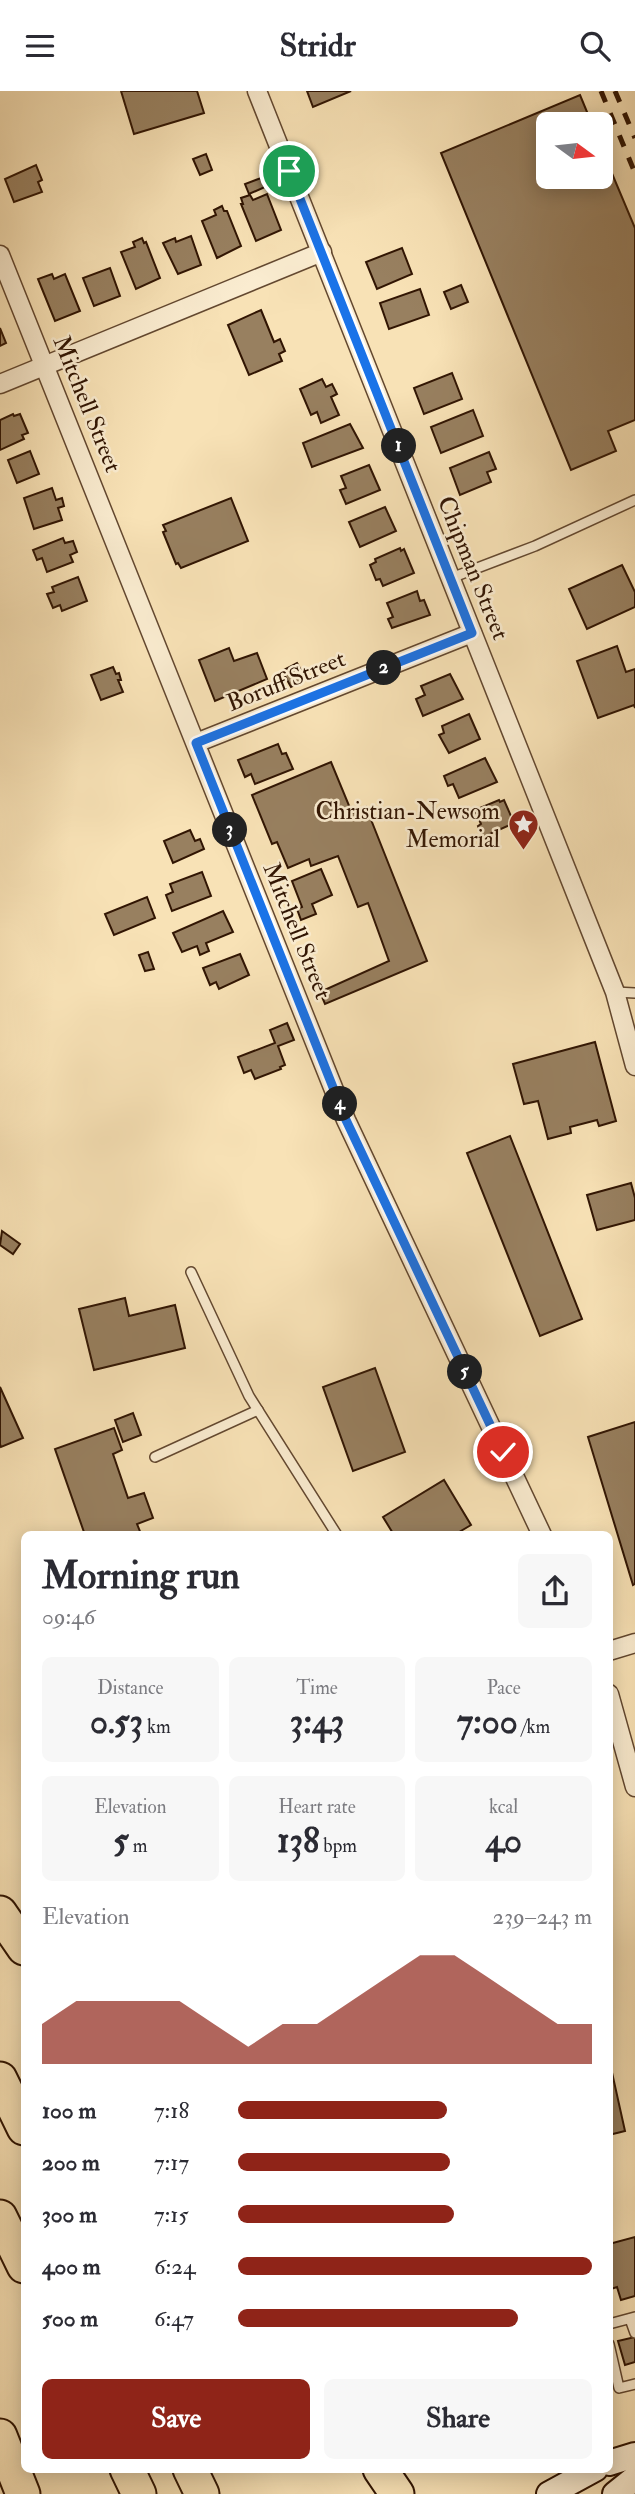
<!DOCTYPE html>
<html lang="en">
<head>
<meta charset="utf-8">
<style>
  :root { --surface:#fff; --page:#f7f7f7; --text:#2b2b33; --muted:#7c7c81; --accent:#8f2418 }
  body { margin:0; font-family:"IM FELL Double Pica",serif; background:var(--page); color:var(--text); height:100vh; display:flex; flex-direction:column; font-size:26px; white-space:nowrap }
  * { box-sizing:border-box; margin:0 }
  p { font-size:23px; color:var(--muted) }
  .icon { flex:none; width:38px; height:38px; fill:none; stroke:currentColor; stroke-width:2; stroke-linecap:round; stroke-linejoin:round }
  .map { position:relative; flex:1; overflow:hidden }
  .details { position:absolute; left:21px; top:1440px; width:592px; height:942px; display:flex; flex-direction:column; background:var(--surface); border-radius:10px; box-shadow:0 4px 18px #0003 }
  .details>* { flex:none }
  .needle { width:46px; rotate:105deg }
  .buttons { position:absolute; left:536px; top:21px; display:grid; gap:14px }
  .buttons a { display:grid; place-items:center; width:77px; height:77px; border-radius:10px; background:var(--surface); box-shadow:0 4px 18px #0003; font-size:35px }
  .pin { position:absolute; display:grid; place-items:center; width:60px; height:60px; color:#fff; margin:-30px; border:4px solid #fff; border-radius:50%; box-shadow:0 2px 7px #0007 }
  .km { position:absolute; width:35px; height:35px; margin:-18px; border-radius:50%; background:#222; color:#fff; font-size:19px; line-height:35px; text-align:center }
  .round { display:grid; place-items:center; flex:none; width:74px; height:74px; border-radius:10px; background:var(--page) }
  .headline { display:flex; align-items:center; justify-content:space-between; height:119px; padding:0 21px }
  h1 { font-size:38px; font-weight:700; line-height:52px }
  .metrics { display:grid; grid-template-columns:repeat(3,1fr); gap:10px; height:119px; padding:7px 21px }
  .metrics div { display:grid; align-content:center; border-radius:10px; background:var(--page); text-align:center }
  .metrics b { font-size:35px; font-weight:700 }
  .metrics small { font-size:19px; font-weight:400 }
  .metrics p { font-size:19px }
  .chart { height:196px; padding:14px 21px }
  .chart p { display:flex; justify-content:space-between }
  .chart svg { width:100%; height:126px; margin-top:7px; fill:var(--accent); opacity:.7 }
  .cta { display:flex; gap:14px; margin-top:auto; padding:14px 21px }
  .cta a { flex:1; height:80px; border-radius:10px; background:var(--accent); color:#fff; font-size:28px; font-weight:700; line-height:80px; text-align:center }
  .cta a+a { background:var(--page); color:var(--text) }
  ul { padding:0 21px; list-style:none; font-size:23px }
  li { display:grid; grid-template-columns:112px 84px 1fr; align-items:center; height:52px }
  li i { height:18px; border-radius:9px; background:var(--accent) }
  header { display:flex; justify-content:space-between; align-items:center; height:91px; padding:0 21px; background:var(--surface); font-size:32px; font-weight:700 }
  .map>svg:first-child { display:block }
  .building { fill:#988060; stroke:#311503; stroke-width:2 }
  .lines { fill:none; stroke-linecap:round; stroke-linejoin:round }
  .lane-casing { stroke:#634830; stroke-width:12 }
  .street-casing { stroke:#634830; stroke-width:21 }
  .secondary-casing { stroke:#311503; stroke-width:28 }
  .highway-casing { stroke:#311503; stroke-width:37 }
  .lane { stroke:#faecd0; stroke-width:9 }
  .street { stroke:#faecd0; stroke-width:18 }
  .secondary { stroke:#faecd0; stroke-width:24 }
  .highway { stroke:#f8e2b6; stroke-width:33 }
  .rail { stroke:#311503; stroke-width:5; stroke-dasharray:12 12; stroke-linecap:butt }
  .route-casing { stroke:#fff; stroke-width:14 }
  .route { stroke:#1a73e8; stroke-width:9 }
  .labels { text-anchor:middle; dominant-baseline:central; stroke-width:5; stroke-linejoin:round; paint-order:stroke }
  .street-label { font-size:24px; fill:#311503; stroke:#faecd0 }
  .poi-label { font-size:24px; fill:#311503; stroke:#faecd0; text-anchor:end }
</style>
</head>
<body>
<header><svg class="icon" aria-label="menu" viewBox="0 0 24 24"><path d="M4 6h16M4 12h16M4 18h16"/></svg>Stridr<svg class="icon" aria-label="search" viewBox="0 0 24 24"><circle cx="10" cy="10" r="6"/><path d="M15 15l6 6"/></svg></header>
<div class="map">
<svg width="635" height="2403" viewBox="0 0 635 2403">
  <rect width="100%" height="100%" fill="#f8e2b6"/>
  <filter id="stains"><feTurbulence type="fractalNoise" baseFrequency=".00286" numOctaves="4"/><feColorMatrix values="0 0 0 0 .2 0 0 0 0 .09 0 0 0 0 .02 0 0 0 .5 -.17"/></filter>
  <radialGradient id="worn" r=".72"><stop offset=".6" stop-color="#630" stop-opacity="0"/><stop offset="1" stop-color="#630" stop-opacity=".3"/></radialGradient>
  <g class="building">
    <path d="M121 0H197L204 22 134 43Z"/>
    <path d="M307 0H351L313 16Z"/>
    <path d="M580 4 592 33H548V86H600V54L635 137V329L608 340 616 360 571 379 441 62Z"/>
    <path d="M206 63 212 79 200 84 193 68Z"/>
    <path d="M36 74 42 89 38 91 42 101 14 111 5 88Z"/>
    <path d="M261 87 265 96 249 103 245 93Z"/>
    <path d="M267 103 281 139 256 150 241 113H243L241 107 250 104 253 109Z"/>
    <path d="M222 115 224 120H227L241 155 217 167 202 130 216 124 214 119Z"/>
    <path d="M191 145 201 174 178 183 163 152 175 147 176 151Z"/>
    <path d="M142 147 144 152 146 151 160 187 136 198 121 161 135 156 133 151Z"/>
    <path d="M402 157 412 183 377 198 366 171Z"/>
    <path d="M110 177 120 205 94 215 83 187Z"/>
    <path d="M52 183 54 188 65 183 80 220 55 230 38 188Z"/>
    <path d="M461 194 468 211 451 218 444 201Z"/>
    <path d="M420 198 429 224 389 238 380 212Z"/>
    <path d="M261 219 274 251 280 248 285 260 279 263 282 270 249 284 228 234Z"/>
    <path d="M0 237 6 252 0 255Z"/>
    <path d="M452 282 462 308 424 323 414 297Z"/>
    <path d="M322 288 326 296 332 293 337 303 331 306 339 324 321 332 317 321 311 324 300 298Z"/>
    <path d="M473 319 483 345 441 362 431 336Z"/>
    <path d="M13 323 14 325 20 323 28 342 22 344 24 348 0 359V329Z"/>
    <path d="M350 333 363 357 312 376 303 352Z"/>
    <path d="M30 360 39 383 17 392 8 369Z"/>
    <path d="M489 361 496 378 487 381 491 391 460 404 450 377Z"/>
    <path d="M369 374 380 399 346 413 340 399 346 397 341 385Z"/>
    <path d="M52 397 56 409 62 407 64 415 58 417 62 429 34 438 24 407Z"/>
    <path d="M231 407 248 450 181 477 178 472 176 473 163 441 166 440 163 434Z"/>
    <path d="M385 416 396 440 360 456 349 431Z"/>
    <path d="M63 447 65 452 73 450 77 461 70 464 73 471 47 481 42 467 37 469 33 459Z"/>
    <path d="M400 457 401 460 404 458 414 482 383 495 380 488 376 489 370 474 376 471 375 468Z"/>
    <path d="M622 474 635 501V516L587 538 569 498Z"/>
    <path d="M78 486 87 510 62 520 60 514 53 517 47 503 54 501 52 496Z"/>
    <path d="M417 500 420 510 424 509 430 524 392 537 388 528 393 526 387 512Z"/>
    <path d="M617 555 626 581 635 578V617L634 614 598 627 577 570Z"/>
    <path d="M229 557 234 570 257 562 267 588 215 610 199 569Z"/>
    <path d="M297 572 306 588 291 596 282 580Z"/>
    <path d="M113 576 116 583 119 582 121 589H118L123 601 101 609 91 584Z"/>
    <path d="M450 583 463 608 423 625 416 608 425 604 421 595Z"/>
    <path d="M469 623 480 648 449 662 439 644 444 642 442 635Z"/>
    <path d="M278 653 282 663 286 662 293 678 255 693 251 683 245 686 238 669Z"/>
    <path d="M485 667 497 691 459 707 453 693 448 695 444 685Z"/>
    <path d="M331 671 352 722 366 716 427 870 325 913 320 901 389 870 368 812 358 816 338 765 311 775 309 768 288 777 277 751 272 753 252 704Z"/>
    <path d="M499 709 500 711 504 709 514 732 483 746 478 735 481 733 475 719Z"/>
    <path d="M190 739 195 750 200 748 204 758 173 772 164 750Z"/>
    <path d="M321 778 332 804 312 813 316 823 301 829 297 818 302 816 292 790Z"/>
    <path d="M202 781 211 805 172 820 166 804 173 801 170 793Z"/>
    <path d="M147 806 155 827 114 844 105 823Z"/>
    <path d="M223 820 233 841 206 852 209 860 200 864 197 855 182 861 173 842Z"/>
    <path d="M148 861 154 878 145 880 139 864Z"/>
    <path d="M240 863 249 884 219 898 216 891 210 894 203 877Z"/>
    <path d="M287 932 294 949 278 955 285 974 280 976 281 978 255 988 251 979 244 982 238 966 275 952 270 939Z"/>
    <path d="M595 951 616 1030 599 1035 597 1029 570 1036 571 1042 548 1048 538 1010 524 1013 513 973Z"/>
    <path d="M510 1045 582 1228 540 1245 467 1062Z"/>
    <path d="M631 1092 635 1107V1129L597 1139 587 1104Z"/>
    <path d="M2 1140 20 1153 13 1163 0 1154Z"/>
    <path d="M125 1207 129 1225 175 1214 185 1257 94 1279 79 1218Z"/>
    <path d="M375 1277 405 1361 353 1380 323 1296Z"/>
    <path d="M0 1296 23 1347 1 1356 0 1353Z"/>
    <path d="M133 1322 141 1344 123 1351 115 1329Z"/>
    <path d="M635 1331V1493L633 1494 588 1346Z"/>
    <path d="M114 1337 122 1359 113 1363 128 1407 144 1402 153 1427 137 1433 141 1443 138 1444H85L55 1358Z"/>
    <path d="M444 1389 471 1434 454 1444H394L383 1426Z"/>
    <path d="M609 1968 625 2040 609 2044Z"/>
    <path d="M635 2146V2205L621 2209 617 2196 611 2198 609 2191V2153Z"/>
    <path d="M635 2246V2271L625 2274 618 2250Z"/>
  </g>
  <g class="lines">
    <defs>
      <g id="lane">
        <path d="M451 487 535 455 635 409"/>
        <path d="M615 901 635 902"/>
        <path d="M191 1181 249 1305 337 1444"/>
        <path d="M155 1366 258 1319"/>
        <path d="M630 2228 635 2242"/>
        <path d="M609 2233 635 2226"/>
        <path d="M609 2253 619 2297 635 2293"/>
      </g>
      <g id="street">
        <path d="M257 0 615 901 635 975"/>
        <path d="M0 164 346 1029 542 1444"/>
        <path d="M0 293 322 161"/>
        <path d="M196 652 472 542"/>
        <path d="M609 1560 635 1552"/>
        <path d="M609 1603 635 1696"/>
      </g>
      <g id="secondary">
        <path d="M609 2372 635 2364"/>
        <path d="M549 2403 595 2378"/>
        <path d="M615 2403 635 2387"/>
      </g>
      <g id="highway">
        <path d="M0 1822 24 1857"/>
        <path d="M0 1988 24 2037"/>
        <path d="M0 2126 24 2175"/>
        <path d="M0 2345 23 2403"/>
        <path d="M127 2378 139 2403"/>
        <path d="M190 2378 202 2403"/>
        <path d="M380 2378 397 2403"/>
      </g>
    </defs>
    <use href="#lane" class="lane-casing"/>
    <use href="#street" class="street-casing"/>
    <use href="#secondary" class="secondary-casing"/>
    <use href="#highway" class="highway-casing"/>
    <use href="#lane" class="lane"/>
    <use href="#street" class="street"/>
    <use href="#secondary" class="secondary"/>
    <use href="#highway" class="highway"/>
    <g class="rail">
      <path d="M601 0 635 82"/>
      <path d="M615 0 635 47"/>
    </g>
  </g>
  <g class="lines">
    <defs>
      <path id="route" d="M289 80 472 542 196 652 346 1029 503 1361"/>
    </defs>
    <use href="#route" class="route-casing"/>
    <use href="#route" class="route"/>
  </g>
  <defs>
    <symbol id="sight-pin" viewBox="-11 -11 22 30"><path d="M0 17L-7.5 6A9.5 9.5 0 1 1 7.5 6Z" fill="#8f2418" stroke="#faecd0"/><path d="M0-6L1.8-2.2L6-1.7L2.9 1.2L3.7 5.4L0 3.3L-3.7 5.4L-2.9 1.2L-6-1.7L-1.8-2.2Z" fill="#fff"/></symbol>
  </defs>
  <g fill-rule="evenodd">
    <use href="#sight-pin" x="506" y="716" width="35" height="47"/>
  </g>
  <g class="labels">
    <g class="street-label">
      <text transform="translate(87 313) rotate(68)">Mitchell Street</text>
      <text transform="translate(473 477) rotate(68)">Chipman Street</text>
      <text transform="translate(286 590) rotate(-22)">Boruff Street</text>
      <text transform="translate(297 840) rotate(68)">Mitchell Street</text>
    </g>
    <g class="poi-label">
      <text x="500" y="720">Christian-Newsom<tspan x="500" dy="28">Memorial</tspan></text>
    </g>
  </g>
  <rect width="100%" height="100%" filter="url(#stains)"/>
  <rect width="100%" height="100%" fill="url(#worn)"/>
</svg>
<div class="buttons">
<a><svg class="needle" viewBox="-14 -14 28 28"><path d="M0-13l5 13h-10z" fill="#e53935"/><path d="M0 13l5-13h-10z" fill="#7c7c81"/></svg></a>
</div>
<div class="pin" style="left:289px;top:80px;background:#1e9e55"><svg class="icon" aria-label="arrive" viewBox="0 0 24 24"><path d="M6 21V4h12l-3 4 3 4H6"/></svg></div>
<div class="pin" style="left:503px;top:1361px;background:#d93025"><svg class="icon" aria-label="check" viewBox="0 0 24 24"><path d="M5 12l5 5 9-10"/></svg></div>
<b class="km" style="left:399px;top:355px">1</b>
<b class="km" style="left:384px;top:577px">2</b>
<b class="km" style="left:230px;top:739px">3</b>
<b class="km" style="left:340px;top:1013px">4</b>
<b class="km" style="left:465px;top:1281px">5</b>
<section class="details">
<div class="headline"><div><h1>Morning run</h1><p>09:46</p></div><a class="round"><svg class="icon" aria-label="share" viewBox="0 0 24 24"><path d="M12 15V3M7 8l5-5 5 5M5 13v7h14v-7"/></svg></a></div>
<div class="metrics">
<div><p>Distance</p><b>0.53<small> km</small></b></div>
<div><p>Time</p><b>3:43</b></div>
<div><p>Pace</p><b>7:00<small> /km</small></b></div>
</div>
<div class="metrics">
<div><p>Elevation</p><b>5<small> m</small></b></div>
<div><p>Heart rate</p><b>138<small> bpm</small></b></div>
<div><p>kcal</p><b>40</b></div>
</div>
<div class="chart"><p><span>Elevation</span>239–243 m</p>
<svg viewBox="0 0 160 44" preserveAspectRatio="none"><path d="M0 44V30L10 22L20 22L30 22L40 22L50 30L60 38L70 30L80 30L90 22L100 14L110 6L120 6L130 14L140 22L150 30L160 30V44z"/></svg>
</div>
<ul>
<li><b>100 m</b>7:18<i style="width:59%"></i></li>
<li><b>200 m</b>7:17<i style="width:60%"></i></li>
<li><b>300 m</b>7:15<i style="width:61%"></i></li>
<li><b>400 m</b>6:24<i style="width:100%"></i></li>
<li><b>500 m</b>6:47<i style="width:79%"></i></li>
</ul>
<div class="cta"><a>Save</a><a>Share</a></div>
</section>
</div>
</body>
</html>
